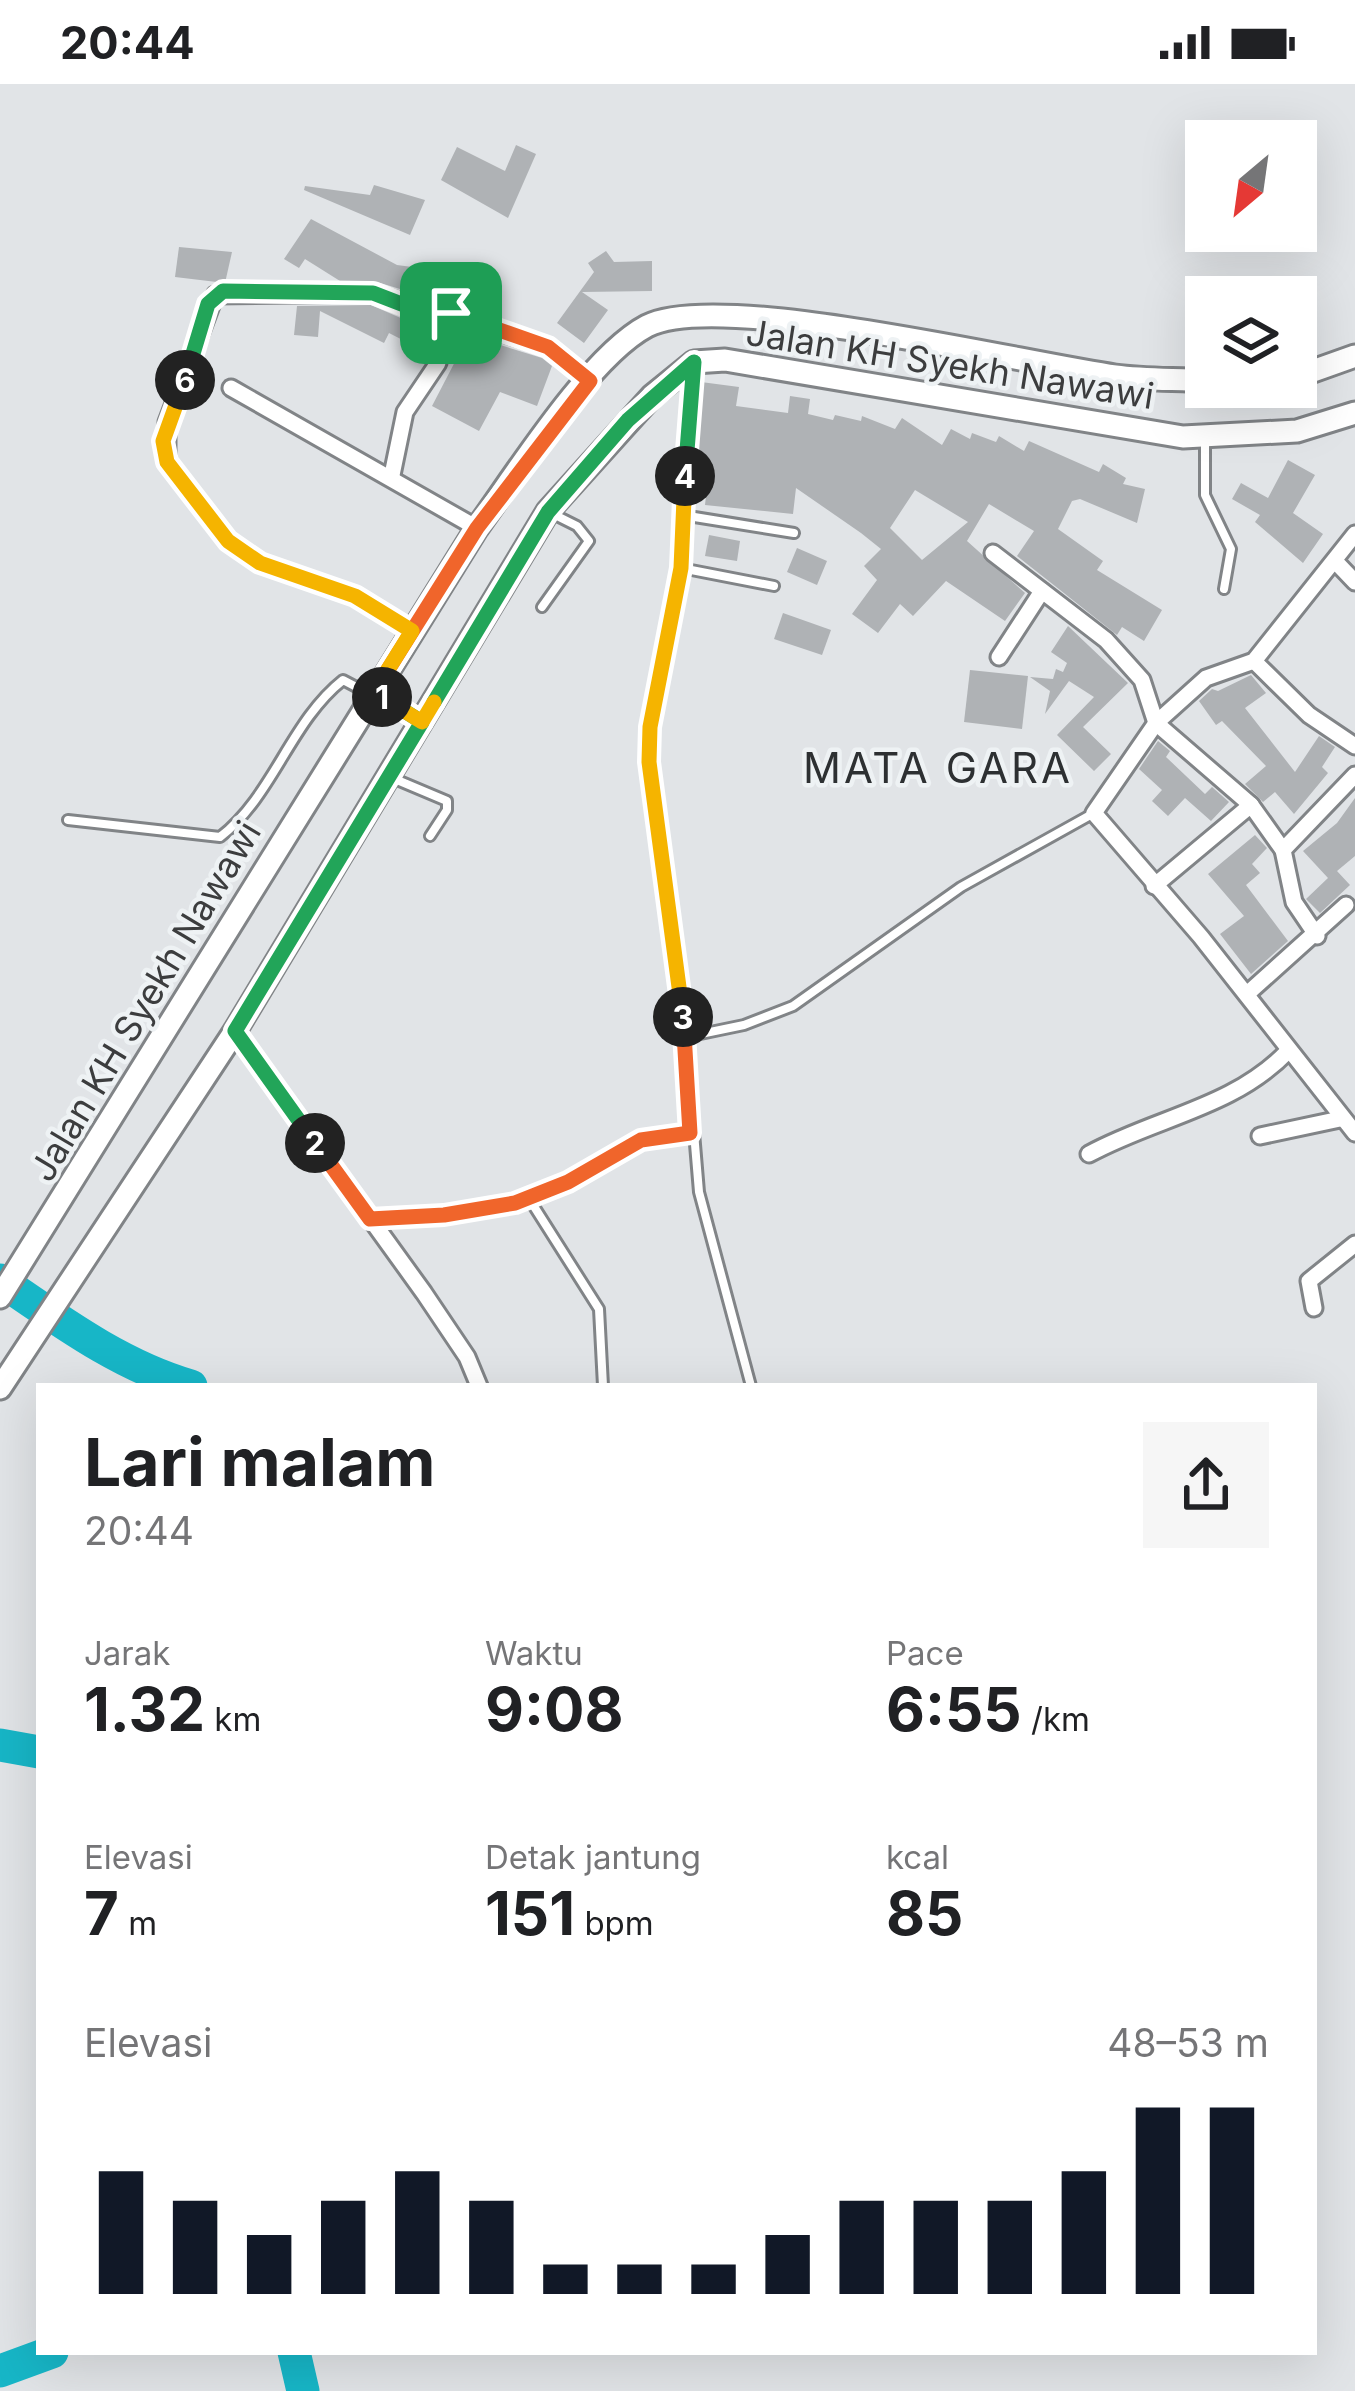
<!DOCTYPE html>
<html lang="id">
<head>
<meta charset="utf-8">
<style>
  :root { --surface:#fff; --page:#f6f6f6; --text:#202124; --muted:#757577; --accent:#111827 }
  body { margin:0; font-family:Inter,sans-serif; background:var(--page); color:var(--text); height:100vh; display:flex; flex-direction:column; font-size:45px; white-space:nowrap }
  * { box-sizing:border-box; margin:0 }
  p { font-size:39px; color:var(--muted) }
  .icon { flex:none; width:66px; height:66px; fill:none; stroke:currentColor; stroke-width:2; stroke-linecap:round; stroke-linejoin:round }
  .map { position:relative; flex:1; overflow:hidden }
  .sheet { position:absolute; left:36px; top:1299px; width:1281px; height:972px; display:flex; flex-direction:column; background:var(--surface); border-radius:0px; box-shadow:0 12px 48px #0002 }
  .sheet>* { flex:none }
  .needle { width:78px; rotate:209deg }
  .buttons { position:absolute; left:1185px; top:36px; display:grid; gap:24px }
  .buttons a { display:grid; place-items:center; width:132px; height:132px; border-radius:0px; background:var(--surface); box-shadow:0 12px 48px #0002; font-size:60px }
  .pin { position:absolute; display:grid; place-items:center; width:102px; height:102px; color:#fff; margin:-51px; border-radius:24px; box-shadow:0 6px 18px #0006 }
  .km { position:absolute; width:60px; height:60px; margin:-30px; border-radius:50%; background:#222; color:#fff; font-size:33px; line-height:60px; text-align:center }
  .round { display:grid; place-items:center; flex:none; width:126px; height:126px; border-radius:0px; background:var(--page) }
  .head { display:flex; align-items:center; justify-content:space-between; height:204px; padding:0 48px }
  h1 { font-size:66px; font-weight:700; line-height:90px }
  .metrics { display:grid; grid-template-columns:repeat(3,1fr); gap:18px; height:204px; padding:12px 48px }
  .metrics div { display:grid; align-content:center }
  .metrics b { font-size:60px; font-weight:700 }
  .metrics small { font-size:33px; font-weight:400 }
  .metrics p { font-size:33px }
  .chart { height:336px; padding:24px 48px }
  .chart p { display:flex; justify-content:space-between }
  .chart svg { width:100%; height:216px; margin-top:12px; stroke:var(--accent); stroke-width:6 }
  .status { display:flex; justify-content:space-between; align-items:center; height:84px; padding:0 60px; background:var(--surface); direction:ltr }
  .status svg { height:33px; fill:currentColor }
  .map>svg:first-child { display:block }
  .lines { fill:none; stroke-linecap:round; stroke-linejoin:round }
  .river { stroke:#17b6c7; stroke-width:33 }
  .building { fill:#afb2b5; fill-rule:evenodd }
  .service-casing { stroke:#818487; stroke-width:14 }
  .minor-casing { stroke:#818487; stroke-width:21 }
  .secondary-casing { stroke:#818487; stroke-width:27 }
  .service { stroke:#fff; stroke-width:8 }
  .minor { stroke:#fff; stroke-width:15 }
  .secondary { stroke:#fff; stroke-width:21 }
  .split-1-casing { stroke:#fff; stroke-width:24 }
  .split-2-casing { stroke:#fff; stroke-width:24 }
  .split-3-casing { stroke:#fff; stroke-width:24 }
  .split-4-casing { stroke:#fff; stroke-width:24 }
  .split-5-casing { stroke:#fff; stroke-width:24 }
  .split-6-casing { stroke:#fff; stroke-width:24 }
  .split-7-casing { stroke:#fff; stroke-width:24 }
  .split-1 { stroke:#f0652b; stroke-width:15 }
  .split-2 { stroke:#22a559; stroke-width:15 }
  .split-3 { stroke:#f0652b; stroke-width:15 }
  .split-4 { stroke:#f5b400; stroke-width:15 }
  .split-5 { stroke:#22a559; stroke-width:15 }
  .split-6 { stroke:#f5b400; stroke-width:15 }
  .split-7 { stroke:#22a559; stroke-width:15 }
  .labels { text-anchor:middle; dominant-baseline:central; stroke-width:9; stroke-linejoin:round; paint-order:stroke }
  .street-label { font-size:36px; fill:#3c3d3e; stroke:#eef2f4 }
  .quarter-label { font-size:42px; letter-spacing:3px; fill:#2d3032; stroke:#eef2f4 }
</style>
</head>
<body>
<div class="status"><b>20:44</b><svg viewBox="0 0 49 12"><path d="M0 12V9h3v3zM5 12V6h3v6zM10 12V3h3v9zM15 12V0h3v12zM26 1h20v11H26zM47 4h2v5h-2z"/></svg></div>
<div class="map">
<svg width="1355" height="2307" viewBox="0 0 1355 2307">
  <rect width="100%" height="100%" fill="#e1e4e7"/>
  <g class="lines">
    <g class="river">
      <path d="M0 1196C60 1237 121 1282 191 1302"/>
      <path d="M0 1661 39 1668"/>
      <path d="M294 2268 303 2307"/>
      <path d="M0 2287 52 2268"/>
    </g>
  </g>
  <g class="building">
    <path d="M516 61 536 70 508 134 441 96 457 63 505 87Z"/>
    <path d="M374 101 425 116 410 151 304 106 305 102 370 111Z"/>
    <path d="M311 135 397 181 488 193 482 230 377 198 340 197 305 175 299 184 284 175Z"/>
    <path d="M179 163 232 168 225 199 175 193Z"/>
    <path d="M606 167 614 178 652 177V207L582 208 608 226 584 259 557 239 594 188 588 179Z"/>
    <path d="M371 221 435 249 426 268 389 249 384 259 320 227 318 253 294 251 297 222Z"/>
    <path d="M449 245 542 274 552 282 537 322 500 308 479 347 432 322 459 270 446 261Z"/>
    <path d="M701 298 739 303 736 322 788 329 790 312 810 315 808 330 833 336 835 331 861 337 862 332 895 345 902 334 942 361 951 345 970 355 972 349 996 358 999 352 1024 367 1029 357 1099 388 1103 380 1126 394 1123 400 1145 405 1137 439 1080 415 1072 417 1058 445 1103 477 1097 486 1162 526 1144 557 1122 543 1117 551 1017 472 1034 447 989 420 967 457 1025 509 1005 537 946 497 913 532 900 520 878 549 852 530 877 496 864 482 881 465 861 449 796 404 793 430 705 421 710 375 697 372ZM915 406 968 438 922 476 890 444Z"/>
    <path d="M1288 376 1315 391 1293 429 1323 450 1303 479 1255 438 1260 431 1232 415 1241 399 1268 414Z"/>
    <path d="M709 451 740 457 737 477 705 472Z"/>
    <path d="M797 464 827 477 817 501 787 488Z"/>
    <path d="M783 529 831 546 822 571 774 555Z"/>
    <path d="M1068 542 1128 599 1083 643 1111 670 1094 687 1057 651 1094 613 1069 597 1045 630 1050 607 1030 593 1053 595 1056 585 1063 588 1067 579 1051 568Z"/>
    <path d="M970 586 1028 592 1022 645 964 638Z"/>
    <path d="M1251 591 1266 609 1245 624 1295 688 1319 652 1335 663 1322 683 1328 689 1294 730 1275 708 1263 718 1245 700 1266 682 1222 637 1216 641 1199 617 1212 605 1218 607Z"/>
    <path d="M1158 657 1170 667 1166 673 1205 710 1212 703 1229 718 1211 737 1185 714 1168 732 1152 717 1162 706 1139 685Z"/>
    <path d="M1355 714V772L1337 787 1350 801 1320 829 1306 815 1328 794 1303 767 1337 739Z"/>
    <path d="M1255 751 1267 764 1252 780 1260 789 1246 801 1288 857 1251 890 1220 850 1244 832 1208 790Z"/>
  </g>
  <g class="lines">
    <defs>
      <g id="service">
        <path d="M694 285 681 484 650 643 649 678 686 953 699 1108 751 1302"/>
        <path d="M1205 357V411L1231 465 1224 505"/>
        <path d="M682 431 794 449"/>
        <path d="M681 484 774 502"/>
        <path d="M542 523 589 457 577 442 549 428"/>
        <path d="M390 693 447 717V726L430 752"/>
        <path d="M68 736 220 753C274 711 290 638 343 596L421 637"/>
        <path d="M686 953 744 941 793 922 961 803 1094 729"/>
        <path d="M528 1113 599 1225 603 1302"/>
        <path d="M372 1134 444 1131 515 1119 568 1098 641 1056 690 1049"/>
      </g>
      <g id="minor">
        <path d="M231 304 477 444"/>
        <path d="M392 391 405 328 438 279"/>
        <path d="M1355 450 1254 577 1206 594 1156 639 1094 729 1201 853 1355 1049"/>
        <path d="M993 469 1106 556 1142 596 1156 639 1251 721"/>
        <path d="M1335 477 1355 498"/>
        <path d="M413 547 355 512 260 479 228 457 167 378V338L215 211 373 209 548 263 590 297"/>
        <path d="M999 573 1042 507"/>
        <path d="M1254 577 1309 631 1355 662"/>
        <path d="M1154 802 1251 721 1283 766"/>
        <path d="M1317 852 1294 818 1283 766 1355 691"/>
        <path d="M1247 910 1346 821"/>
        <path d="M235 947 424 1209 467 1273 479 1302"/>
        <path d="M1260 1052 1340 1035"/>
        <path d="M1089 1070C1157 1033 1233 1024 1288 967"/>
        <path d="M1314 1224 1309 1197 1355 1160"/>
      </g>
      <g id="secondary">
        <path d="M1296 293 1355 272"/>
        <path d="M0 1213 477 444C516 390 590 272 647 242 717 205 1022 279 1115 292 1145 296 1176 295 1206 297"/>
        <path d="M0 1304 235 947 548 427 652 312 694 278 725 276 1183 353 1297 347 1355 329"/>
      </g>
    </defs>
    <use href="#service" class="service-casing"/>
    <use href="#minor" class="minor-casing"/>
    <use href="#secondary" class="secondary-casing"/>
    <use href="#service" class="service"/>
    <use href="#minor" class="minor"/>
    <use href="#secondary" class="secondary"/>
  </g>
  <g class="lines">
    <defs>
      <path id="split-1" d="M382 613 374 608 477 444 590 297 548 263 451 229"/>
      <path id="split-2" d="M315 1059 235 947 422 638 382 613"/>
      <path id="split-3" d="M315 1059 370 1135 444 1131 515 1119 568 1098 641 1056 690 1049 683 933"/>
      <path id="split-4" d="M683 933 649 678 650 643 681 484 685 392"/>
      <path id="split-5" d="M434 618 548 428 628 336 694 278 685 392"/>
      <path id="split-6" d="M185 296 163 357 167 378 228 457 260 479 355 512 412 547 374 608 422 638 434 618"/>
      <path id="split-7" d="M185 296 208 220 223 207 373 209 417 226 451 229"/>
    </defs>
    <use href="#split-1" class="split-1-casing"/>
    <use href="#split-2" class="split-2-casing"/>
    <use href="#split-3" class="split-3-casing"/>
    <use href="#split-4" class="split-4-casing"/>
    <use href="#split-5" class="split-5-casing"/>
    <use href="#split-6" class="split-6-casing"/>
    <use href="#split-7" class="split-7-casing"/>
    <use href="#split-1" class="split-1"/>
    <use href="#split-2" class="split-2"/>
    <use href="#split-3" class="split-3"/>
    <use href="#split-4" class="split-4"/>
    <use href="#split-5" class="split-5"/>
    <use href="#split-6" class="split-6"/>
    <use href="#split-7" class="split-7"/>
  </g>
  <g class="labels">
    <g class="street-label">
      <text transform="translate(950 280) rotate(9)">Jalan KH Syekh Nawawi</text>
      <text transform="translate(145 917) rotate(-59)">Jalan KH Syekh Nawawi</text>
    </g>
    <g class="quarter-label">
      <text x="938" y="683">MATA GARA</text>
    </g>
  </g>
</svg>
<div class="buttons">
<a><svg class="needle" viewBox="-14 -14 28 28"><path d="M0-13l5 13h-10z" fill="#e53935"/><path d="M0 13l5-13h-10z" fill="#757577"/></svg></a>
<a><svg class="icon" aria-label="layers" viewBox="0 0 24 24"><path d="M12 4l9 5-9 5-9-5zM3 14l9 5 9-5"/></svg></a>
</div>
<div class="pin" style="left:451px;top:229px;background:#1e9e55"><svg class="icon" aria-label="arrive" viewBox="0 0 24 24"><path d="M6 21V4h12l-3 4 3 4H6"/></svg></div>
<b class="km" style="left:382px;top:613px">1</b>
<b class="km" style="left:315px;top:1059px">2</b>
<b class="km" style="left:683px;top:933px">3</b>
<b class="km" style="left:685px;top:392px">4</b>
<b class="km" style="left:185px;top:296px">6</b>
<section class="sheet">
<div class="head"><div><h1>Lari malam</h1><p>20:44</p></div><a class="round"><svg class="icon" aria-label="share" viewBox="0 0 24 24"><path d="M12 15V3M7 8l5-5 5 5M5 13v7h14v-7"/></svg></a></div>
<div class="metrics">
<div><p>Jarak</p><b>1.32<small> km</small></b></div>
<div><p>Waktu</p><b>9:08</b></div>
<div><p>Pace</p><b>6:55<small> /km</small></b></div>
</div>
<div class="metrics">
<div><p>Elevasi</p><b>7<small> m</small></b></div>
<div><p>Detak jantung</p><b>151<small> bpm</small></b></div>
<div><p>kcal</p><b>85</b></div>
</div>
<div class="chart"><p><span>Elevasi</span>48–53 m</p>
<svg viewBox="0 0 160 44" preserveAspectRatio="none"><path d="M5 44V19M15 44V25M25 44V32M35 44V25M45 44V19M55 44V25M65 44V38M75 44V38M85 44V38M95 44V32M105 44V25M115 44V25M125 44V25M135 44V19M145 44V6M155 44V6"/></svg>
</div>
</section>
</div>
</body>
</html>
